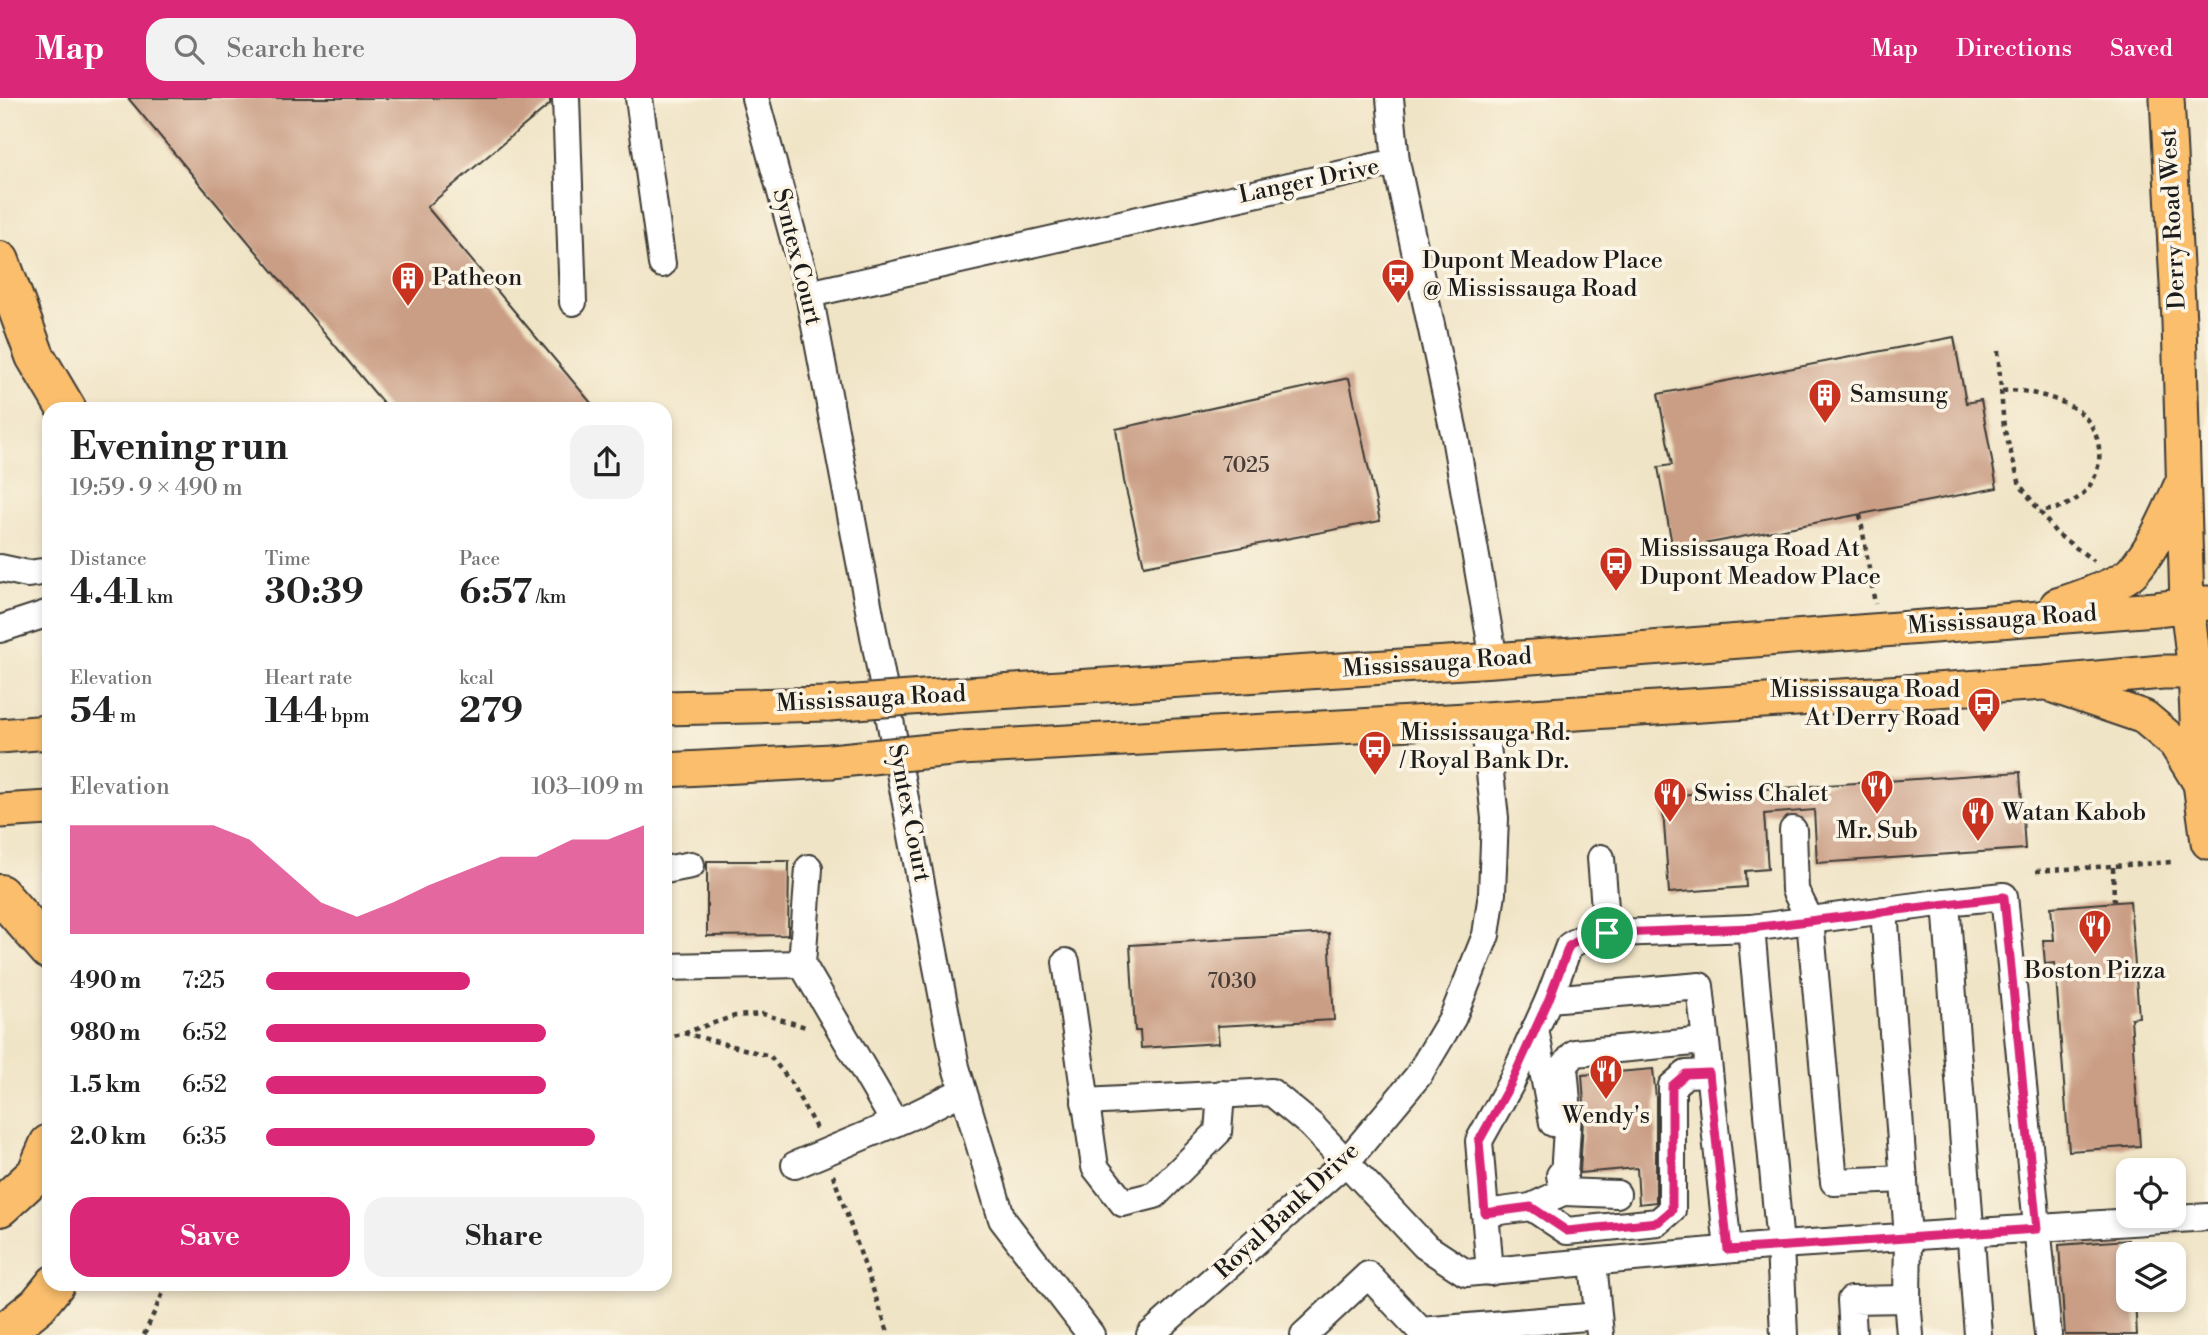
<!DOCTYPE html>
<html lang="en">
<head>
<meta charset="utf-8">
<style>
  :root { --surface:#fff; --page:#f2f2f2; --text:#222; --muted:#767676; --accent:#db2777 }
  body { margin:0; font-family:"Libre Bodoni",serif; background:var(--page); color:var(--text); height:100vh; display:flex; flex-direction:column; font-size:26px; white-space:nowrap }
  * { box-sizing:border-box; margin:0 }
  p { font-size:23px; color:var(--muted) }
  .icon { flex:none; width:38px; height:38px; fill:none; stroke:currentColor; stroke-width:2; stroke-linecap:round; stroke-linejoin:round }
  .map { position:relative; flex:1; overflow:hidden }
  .drawer { position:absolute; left:42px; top:304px; width:630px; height:889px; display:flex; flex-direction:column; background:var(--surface); border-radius:21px; box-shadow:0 4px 10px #0003 }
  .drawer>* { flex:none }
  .fabs { position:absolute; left:2116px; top:1060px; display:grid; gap:14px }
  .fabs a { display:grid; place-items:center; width:70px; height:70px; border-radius:14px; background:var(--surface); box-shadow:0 4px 10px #0003; font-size:35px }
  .pin { position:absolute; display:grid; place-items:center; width:60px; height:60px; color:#fff; margin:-30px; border:4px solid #fff; border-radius:50%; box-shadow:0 2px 7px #0007 }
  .round { display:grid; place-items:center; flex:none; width:74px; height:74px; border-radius:21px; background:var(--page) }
  .headline { display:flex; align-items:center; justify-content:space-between; height:119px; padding:0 28px }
  h1 { font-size:38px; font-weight:800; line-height:52px }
  .figures { display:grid; grid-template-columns:repeat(3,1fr); gap:10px; height:119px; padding:7px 28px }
  .figures div { display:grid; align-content:center }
  .figures b { font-size:35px; font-weight:800 }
  .figures small { font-size:19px; font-weight:400 }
  .figures p { font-size:19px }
  .chart { height:196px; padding:14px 28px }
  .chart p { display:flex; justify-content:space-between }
  .chart svg { width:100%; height:126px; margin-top:7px; fill:var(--accent); opacity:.7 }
  .action { display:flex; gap:14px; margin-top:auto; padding:14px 28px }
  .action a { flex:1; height:80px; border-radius:21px; background:var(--accent); color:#fff; font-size:28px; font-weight:800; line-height:80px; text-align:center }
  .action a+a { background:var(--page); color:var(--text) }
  ul { padding:0 28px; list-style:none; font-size:23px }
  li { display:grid; grid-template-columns:112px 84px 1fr; align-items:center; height:52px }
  li i { height:18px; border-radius:9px; background:var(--accent) }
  header { display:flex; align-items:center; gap:42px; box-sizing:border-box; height:98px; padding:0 35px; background:var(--accent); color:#fff }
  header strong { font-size:33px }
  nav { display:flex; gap:38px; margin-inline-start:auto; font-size:24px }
  .search { width:490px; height:63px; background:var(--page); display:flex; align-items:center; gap:18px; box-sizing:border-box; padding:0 24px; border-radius:21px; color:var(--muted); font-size:26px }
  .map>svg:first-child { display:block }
  .building { fill:#ca9e85 }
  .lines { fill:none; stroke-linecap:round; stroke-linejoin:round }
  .minor-casing { stroke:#3c3a36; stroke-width:30 }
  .major-casing { stroke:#3c3a36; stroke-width:37 }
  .highway-casing { stroke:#3c3a36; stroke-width:42 }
  .path { stroke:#3c3a36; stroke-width:4.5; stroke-dasharray:5 5; stroke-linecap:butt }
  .minor { stroke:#fff; stroke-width:26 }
  .major { stroke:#fabe6d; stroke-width:33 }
  .highway { stroke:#fabe6d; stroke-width:38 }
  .major-bridge-casing { stroke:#3c3a36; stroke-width:37; stroke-linecap:butt }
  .major-bridge { stroke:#fabe6d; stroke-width:33 }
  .route-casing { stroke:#fff; stroke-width:14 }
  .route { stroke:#db2777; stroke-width:9 }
  .labels { text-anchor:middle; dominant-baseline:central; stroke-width:7; stroke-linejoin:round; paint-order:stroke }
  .number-label { font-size:21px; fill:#483c36 }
  .street-label { font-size:24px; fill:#1c1c1c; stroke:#fcf5e5 }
  .poi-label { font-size:24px; fill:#1c1c1c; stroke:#fcf5e5; text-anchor:start }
</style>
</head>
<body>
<header>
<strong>Map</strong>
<div class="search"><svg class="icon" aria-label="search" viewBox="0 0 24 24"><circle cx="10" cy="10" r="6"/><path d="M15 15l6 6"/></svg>Search here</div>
<nav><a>Map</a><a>Directions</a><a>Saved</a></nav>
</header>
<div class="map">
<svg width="2208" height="1237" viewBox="0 0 2208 1237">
  <rect width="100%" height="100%" fill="#fcf5e5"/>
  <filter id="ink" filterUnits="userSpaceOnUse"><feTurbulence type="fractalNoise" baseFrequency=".0143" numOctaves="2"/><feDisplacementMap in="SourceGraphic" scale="14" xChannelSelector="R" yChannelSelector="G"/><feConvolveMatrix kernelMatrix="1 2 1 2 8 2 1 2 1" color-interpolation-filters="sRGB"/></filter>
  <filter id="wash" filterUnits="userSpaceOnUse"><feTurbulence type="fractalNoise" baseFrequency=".00686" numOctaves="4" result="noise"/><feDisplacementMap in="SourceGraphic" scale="28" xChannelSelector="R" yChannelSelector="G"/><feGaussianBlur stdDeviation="1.57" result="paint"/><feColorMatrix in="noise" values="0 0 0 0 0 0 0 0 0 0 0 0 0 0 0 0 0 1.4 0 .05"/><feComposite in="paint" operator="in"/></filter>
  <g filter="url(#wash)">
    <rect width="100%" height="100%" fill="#f0e4c6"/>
    <g id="blocks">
      <g class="building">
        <path d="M128 0H550V6L427 109 597 312H389Z"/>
        <path d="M1954 239 1966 305 1981 302 1997 390 1673 452 1658 369 1672 367 1658 296Z"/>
        <path d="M1349 280 1380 423 1144 468 1124 383 1116 331Z"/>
        <path d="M2020 674 2025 751 1817 765 1814 712 1764 716 1768 771 1745 773 1746 789 1669 795 1662 698Z"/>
        <path d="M707 763H789L788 837 707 838Z"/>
        <path d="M2130 803 2139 919 2131 920 2140 1048 2069 1053 2055 865 2045 866 2043 842H2054L2051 809Z"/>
        <path d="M1329 835 1334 922 1217 928 1219 945 1141 950 1140 933H1135L1130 847Z"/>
        <path d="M1653 971 1656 1000V1104L1639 1106 1637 1070 1580 1075 1584 1005 1582 977Z"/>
        <path d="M2128 1142V1202H2135L2137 1237H2065L2059 1147Z"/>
      </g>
    </g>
  </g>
  <g filter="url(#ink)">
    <use href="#blocks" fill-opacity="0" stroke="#3c3a36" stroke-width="2"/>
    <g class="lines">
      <defs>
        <g id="minor">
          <path d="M566 0 573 204"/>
          <path d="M639 0 662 166"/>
          <path d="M755 0 809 196 956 969 1002 1121 1091 1237"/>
          <path d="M1390 0 1396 64"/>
          <path d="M809 196 1396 64 1455 339 1494 562"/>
          <path d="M0 470 28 476 49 473"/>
          <path d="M0 531 49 515"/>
          <path d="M1793 732 1795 792 1810 822 1834 1084 1904 1081"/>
          <path d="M1601 760 1607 835"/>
          <path d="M809 770 802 866 895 1025"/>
          <path d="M665 772 691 767"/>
          <path d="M1946 804 2004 798 2048 1237"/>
          <path d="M1884 812 1908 1139 1907 1201 1910 1237"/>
          <path d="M1066 864 1095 1069 1123 1105 1155 1097 1218 1034 1221 996"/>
          <path d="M665 869 802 866"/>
          <path d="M1549 901 1700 888 1728 1151"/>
          <path d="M1535 931 1553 1025"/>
          <path d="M1085 1004 1271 994 1311 1027 1425 1148 1466 1175 1780 1147 2208 1119"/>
          <path d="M795 1067 914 1017 963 993"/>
          <path d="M1560 1077 1563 1094 1617 1096"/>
          <path d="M1531 1109 1567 1133 1658 1124 1672 1112V988L1686 976 1709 975"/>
          <path d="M1485 1115 1531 1109 1563 1094 1568 1015 1564 968 1575 955 1705 943"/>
          <path d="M1593 1164 1600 1237"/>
          <path d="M1490 1174 1479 1043 1511 985 1549 901 1569 848 1589 836 1751 830"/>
          <path d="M1150 1237 1347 1063 1418 978 1453 919 1486 837 1492 795 1495 720 1484 621"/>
          <path d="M1304 1237 1368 1177 1421 1233 1598 1218"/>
          <path d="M1784 1237 1780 1147 1751 830 1946 804 1978 1237"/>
          <path d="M1853 1237 1851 1202 1907 1201"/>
        </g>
        <g id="major">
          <path d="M2167 0 2179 224 2187 507 2195 574 2200 685 2208 744"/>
          <path d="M2057 507C2074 502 2120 486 2132 474 2154 450 2167 418 2180 389"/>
          <path d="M2056 589 2144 619 2175 645 2198 682"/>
          <path d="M951 597 1494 562 2156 511 2208 505"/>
          <path d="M665 610 829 606"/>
          <path d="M0 638 49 634"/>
          <path d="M961 650 1484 621 2044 585 2162 574H2208"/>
          <path d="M665 672 831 663"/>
          <path d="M0 713 49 710"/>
        </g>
        <g id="highway">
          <path d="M0 163 35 258 67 312"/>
          <path d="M0 796 49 852"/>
          <path d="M0 1109 36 1076 49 1046"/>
          <path d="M1 1237 38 1207 55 1186"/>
        </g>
      </defs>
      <use href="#minor" class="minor-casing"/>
      <use href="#major" class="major-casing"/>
      <use href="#highway" class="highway-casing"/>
      <g class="path">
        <path d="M1998 253 2004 330 2020 387 2056 435 2094 463"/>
        <path d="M2002 293C2018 291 2028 294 2044 298 2057 302 2073 307 2083 317 2112 347 2101 395 2061 409 2054 412 2047 412 2040 414"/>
        <path d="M1860 417 1875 506"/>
        <path d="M2113 769 2114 803"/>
        <path d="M2036 773 2172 764"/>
        <path d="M684 935 770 958 790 983 817 1032"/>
        <path d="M665 941 735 918 763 916 809 930"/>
        <path d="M833 1077 889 1237"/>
        <path d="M144 1237 167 1186"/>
      </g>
      <use href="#minor" class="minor"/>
      <use href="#major" class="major"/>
      <use href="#highway" class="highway"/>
      <defs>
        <g id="major-bridge">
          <path d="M829 606 951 597"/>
          <path d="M831 663 961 650"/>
        </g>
      </defs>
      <use href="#major-bridge" class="major-bridge-casing"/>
      <use href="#major-bridge" class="major-bridge"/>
    </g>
  </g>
  <g class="lines" filter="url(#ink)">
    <defs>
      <path id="route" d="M2004 799 2037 1131 1728 1152 1709 975 1686 976 1672 988V1112L1658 1124 1567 1133 1531 1109 1485 1115 1479 1043 1511 985 1549 901 1569 848 1589 836 1751 830Z"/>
    </defs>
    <use href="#route" class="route-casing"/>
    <use href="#route" class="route"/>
  </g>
  <defs>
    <symbol id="bus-pin" viewBox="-11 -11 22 30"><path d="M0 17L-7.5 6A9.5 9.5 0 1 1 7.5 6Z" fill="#c8321e" stroke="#fcf5e5"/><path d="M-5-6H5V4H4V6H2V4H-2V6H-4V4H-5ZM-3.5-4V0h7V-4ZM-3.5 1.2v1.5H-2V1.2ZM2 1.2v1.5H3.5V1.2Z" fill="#fff"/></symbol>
    <symbol id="building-pin" viewBox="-11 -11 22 30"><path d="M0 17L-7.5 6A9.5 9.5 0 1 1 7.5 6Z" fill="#c8321e" stroke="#fcf5e5"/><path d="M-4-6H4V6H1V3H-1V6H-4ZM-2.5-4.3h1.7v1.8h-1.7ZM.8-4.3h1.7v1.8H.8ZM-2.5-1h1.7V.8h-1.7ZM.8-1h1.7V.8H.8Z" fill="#fff"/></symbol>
    <symbol id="restaurant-pin" viewBox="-11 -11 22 30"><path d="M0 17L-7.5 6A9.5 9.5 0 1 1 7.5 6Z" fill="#c8321e" stroke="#fcf5e5"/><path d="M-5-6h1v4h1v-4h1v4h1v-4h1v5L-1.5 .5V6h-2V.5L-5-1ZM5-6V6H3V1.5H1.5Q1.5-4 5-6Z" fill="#fff"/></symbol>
  </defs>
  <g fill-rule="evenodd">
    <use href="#bus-pin" x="1379" y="158" width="38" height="52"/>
    <use href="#building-pin" x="389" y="161" width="38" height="52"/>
    <use href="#building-pin" x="1806" y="278" width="38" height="52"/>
    <use href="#bus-pin" x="1597" y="446" width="38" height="52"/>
    <use href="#bus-pin" x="1965" y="587" width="38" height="52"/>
    <use href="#bus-pin" x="1356" y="630" width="38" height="52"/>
    <use href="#restaurant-pin" x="1858" y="669" width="38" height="52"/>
    <use href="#restaurant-pin" x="1651" y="677" width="38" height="52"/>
    <use href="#restaurant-pin" x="1959" y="696" width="38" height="52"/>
    <use href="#restaurant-pin" x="2076" y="809" width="38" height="52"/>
    <use href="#restaurant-pin" x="1587" y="954" width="38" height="52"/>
  </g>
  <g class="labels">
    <g class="number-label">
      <text x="1246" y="368">7025</text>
      <text x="1232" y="884">7030</text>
    </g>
    <g class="street-label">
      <text transform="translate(1309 83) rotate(-12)">Langer Drive</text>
      <text transform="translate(2173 121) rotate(-93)">Derry Road West</text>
      <text transform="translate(797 159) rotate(76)">Syntex Court</text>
      <text transform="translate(2002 522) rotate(-4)">Mississauga Road</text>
      <text transform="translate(1437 565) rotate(-4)">Mississauga Road</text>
      <text transform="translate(871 601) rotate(-3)">Mississauga Road</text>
      <text transform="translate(909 715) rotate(79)">Syntex Court</text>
      <text transform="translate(1287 1113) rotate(-43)">Royal Bank Drive</text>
    </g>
    <g class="poi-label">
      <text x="1422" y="163">Dupont Meadow Place<tspan x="1422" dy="28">@ Mississauga Road</tspan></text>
      <text x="432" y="180">Patheon</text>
      <text x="1850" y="297">Samsung</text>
      <text x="1640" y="451">Mississauga Road At<tspan x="1640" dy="28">Dupont Meadow Place</tspan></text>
      <text x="1960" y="592" text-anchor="end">Mississauga Road<tspan x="1960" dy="28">At Derry Road</tspan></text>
      <text x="1400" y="635">Mississauga Rd.<tspan x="1400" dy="28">/ Royal Bank Dr.</tspan></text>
      <text x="1694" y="696">Swiss Chalet</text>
      <text x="2002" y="715">Watan Kabob</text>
      <text x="1877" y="733" text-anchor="middle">Mr. Sub</text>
      <text x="2095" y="873" text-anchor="middle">Boston Pizza</text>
      <text x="1606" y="1018" text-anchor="middle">Wendy's</text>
    </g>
  </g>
</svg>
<div class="fabs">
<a><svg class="icon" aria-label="locate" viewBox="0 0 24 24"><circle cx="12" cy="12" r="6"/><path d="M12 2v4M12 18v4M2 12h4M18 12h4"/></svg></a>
<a><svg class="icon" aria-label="layers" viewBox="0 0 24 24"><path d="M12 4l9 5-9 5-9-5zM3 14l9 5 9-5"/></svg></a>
</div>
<div class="pin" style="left:1607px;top:835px;background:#1e9e55"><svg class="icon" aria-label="arrive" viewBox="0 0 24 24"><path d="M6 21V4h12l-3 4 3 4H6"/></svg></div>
<section class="drawer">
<div class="headline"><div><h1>Evening run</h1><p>19:59 · 9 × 490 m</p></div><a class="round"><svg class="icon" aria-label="share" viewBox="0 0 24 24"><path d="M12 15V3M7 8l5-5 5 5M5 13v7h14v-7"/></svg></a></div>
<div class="figures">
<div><p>Distance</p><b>4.41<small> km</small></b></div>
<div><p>Time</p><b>30:39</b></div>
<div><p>Pace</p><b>6:57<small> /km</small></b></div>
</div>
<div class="figures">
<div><p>Elevation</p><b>54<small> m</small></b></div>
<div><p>Heart rate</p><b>144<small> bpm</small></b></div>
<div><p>kcal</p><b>279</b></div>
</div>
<div class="chart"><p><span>Elevation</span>103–109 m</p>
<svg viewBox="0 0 160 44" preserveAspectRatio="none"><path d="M0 44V6L10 6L20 6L30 6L40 6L50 11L60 22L70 33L80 38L90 33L100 27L110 22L120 17L130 17L140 11L150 11L160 6V44z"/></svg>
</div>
<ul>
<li><b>490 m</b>7:25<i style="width:54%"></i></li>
<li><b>980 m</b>6:52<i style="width:74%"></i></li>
<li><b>1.5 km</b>6:52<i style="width:74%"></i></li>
<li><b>2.0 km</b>6:35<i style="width:87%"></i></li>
</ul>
<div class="action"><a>Save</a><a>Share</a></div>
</section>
</div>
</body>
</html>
